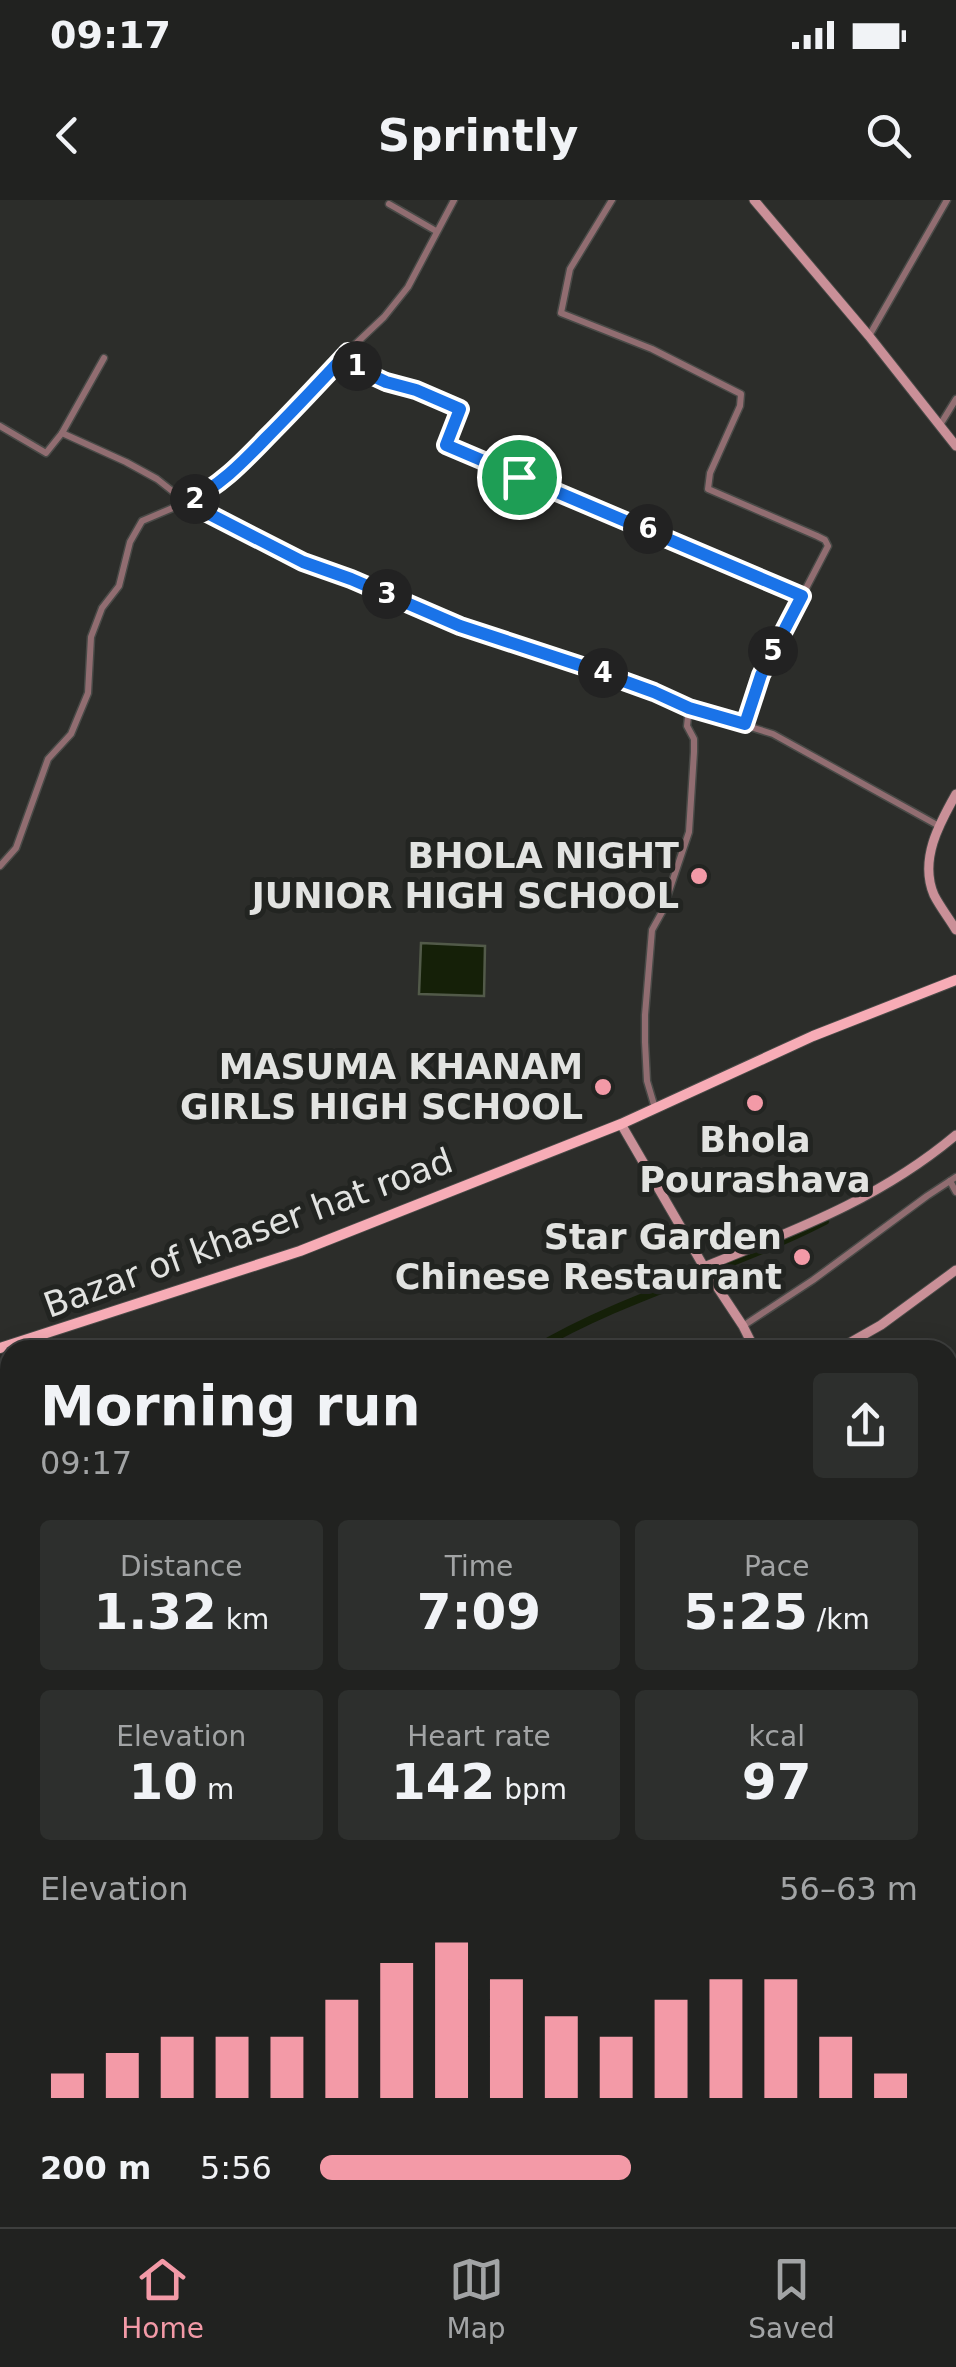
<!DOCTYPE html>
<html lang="en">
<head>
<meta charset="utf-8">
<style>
  :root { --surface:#212220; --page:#2d2f2d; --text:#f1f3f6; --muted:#a2a4a5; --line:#3e3f3e; --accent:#f39aa7 }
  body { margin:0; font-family:"DejaVu Sans",sans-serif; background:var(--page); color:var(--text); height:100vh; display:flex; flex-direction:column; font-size:38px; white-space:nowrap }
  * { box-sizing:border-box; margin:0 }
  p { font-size:32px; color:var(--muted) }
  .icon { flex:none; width:55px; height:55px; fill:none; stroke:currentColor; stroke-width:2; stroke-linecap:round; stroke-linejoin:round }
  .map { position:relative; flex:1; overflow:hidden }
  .side { position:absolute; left:0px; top:1140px; width:958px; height:888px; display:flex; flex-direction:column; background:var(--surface); border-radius:30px 30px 0 0; box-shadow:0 5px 25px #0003,0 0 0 2px var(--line) }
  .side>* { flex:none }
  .pin { position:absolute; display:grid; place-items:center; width:85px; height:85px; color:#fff; margin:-42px; border:5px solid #fff; border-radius:50%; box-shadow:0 2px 10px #0007 }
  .km { position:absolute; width:50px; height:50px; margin:-25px; border-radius:50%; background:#222; color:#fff; font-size:28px; line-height:50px; text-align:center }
  .round { display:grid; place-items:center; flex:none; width:105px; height:105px; border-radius:10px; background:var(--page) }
  .headline { display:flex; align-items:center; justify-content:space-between; height:170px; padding:0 40px }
  h1 { font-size:55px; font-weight:600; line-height:75px }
  .figures { display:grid; grid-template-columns:repeat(3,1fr); gap:15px; height:170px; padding:10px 40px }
  .figures div { display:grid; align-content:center; border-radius:10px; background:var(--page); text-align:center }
  .figures b { font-size:50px; font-weight:600 }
  .figures small { font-size:28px; font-weight:400 }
  .figures p { font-size:28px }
  .chart { height:280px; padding:20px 40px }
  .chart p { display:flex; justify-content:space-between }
  .chart svg { width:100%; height:180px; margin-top:10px; stroke:var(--accent); stroke-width:6 }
  ul { padding:0 40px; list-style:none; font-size:32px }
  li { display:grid; grid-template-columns:160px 120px 1fr; align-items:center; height:75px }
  li i { height:25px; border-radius:12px; background:var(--accent) }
  .status { display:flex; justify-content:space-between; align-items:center; height:70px; padding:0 50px; background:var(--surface); direction:ltr }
  .status svg { height:28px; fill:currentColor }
  header { display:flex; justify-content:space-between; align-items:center; height:130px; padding:0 40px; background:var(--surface); font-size:45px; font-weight:600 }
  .dock { display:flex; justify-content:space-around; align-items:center; height:140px; border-top:2px solid var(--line); background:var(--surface); font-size:28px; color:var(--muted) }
  .dock a { display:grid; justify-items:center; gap:5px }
  .dock .current { color:var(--accent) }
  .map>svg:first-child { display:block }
  .water { fill:#152008; stroke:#525a49; stroke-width:2.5 }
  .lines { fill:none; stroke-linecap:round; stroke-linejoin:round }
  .canal { stroke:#152008; stroke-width:8 }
  .street-casing { stroke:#494a47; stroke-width:9 }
  .secondary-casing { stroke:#494a47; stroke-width:11 }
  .primary-casing { stroke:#494a47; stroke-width:12 }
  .street { stroke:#916d71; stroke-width:6 }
  .secondary { stroke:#ca9098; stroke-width:9 }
  .primary { stroke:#f7acb6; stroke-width:10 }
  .route-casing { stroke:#fff; stroke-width:20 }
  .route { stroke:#1a73e8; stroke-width:12 }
  .poi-dot { fill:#f39aa7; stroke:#222421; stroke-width:4 }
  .labels { text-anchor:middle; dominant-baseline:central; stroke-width:10; stroke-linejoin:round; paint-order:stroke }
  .poi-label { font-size:35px; font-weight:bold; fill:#e2e3e1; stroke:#222421; text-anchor:end }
  .street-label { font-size:35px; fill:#e2e3e1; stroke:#222421 }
</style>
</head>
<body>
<div class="status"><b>09:17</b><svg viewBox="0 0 49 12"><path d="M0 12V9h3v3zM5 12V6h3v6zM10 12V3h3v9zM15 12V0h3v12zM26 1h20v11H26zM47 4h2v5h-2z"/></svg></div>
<header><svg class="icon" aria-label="back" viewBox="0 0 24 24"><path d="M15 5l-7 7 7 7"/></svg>Sprintly<svg class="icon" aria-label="search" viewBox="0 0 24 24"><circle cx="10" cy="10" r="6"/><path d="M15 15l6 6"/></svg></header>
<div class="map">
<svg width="956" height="2027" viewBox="0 0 956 2027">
  <rect width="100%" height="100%" fill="#2c2d2a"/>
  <path class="water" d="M421 743 485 746 484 796 419 794Z"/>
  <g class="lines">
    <g class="canal">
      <path d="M533 1150C625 1095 730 1070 825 1021"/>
      <path d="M0 1216H10"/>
      <path d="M0 1955 6 1961 10 1994"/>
      <path d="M42 2018 45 2020V2027"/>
    </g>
    <defs>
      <g id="street">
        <path d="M612 0 570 69 561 113 652 149 741 194 740 206 710 273 708 289 817 336 825 340 828 346 761 475 745 524"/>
        <path d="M389 4 436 31"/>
        <path d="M869 136 947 0"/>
        <path d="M347 152 360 170 386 182 416 190 460 209 446 245 802 396"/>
        <path d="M940 225 956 199"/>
        <path d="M0 226 46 253 62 233 126 262 157 279 186 302 303 362 351 379 460 426 654 492 689 508 773 534 939 626"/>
        <path d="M62 233 104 158"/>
        <path d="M0 666 16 648 48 559 71 534 88 493 91 437 102 408 119 386 130 342 142 321 201 296 221 282 307 197 347 152 384 117 408 87 454 0"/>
        <path d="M655 908 647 881 645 842V815L652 730 662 712 689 632 694 552V539L687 526 689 508"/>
        <path d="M950 981 956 992"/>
        <path d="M743 1126 813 1080 927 996 956 977"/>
        <path d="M948 1264 956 1257"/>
        <path d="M0 1459 10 1461"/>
        <path d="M948 1512 956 1515"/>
        <path d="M0 1593 10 1598"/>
        <path d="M142 2018 151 2027"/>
        <path d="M275 2018 293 2027"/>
        <path d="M581 2018 598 2027"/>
        <path d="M302 2027 308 2018"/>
        <path d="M397 2027 404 2018"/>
        <path d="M698 2027 703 2018"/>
      </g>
      <g id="secondary">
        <path d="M754 0 869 136 956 246"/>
        <path d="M956 594C939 624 919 660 934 695 940 707 949 718 956 730"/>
        <path d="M621 924 704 1067 743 1126 755 1150"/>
        <path d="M704 1067C795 1030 880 999 956 935"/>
        <path d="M837 1150 881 1125 956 1070"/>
        <path d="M948 1880 956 1915"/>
      </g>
      <path id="primary" d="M0 1148 300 1051 621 924 813 836 956 780"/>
    </defs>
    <use href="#street" class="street-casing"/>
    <use href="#secondary" class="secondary-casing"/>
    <use href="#primary" class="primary-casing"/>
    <use href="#street" class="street"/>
    <use href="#secondary" class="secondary"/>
    <use href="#primary" class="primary"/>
  </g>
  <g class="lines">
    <defs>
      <path id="route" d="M348 152 360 170 386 182 416 190 460 209 446 245 802 396 761 475 745 524 689 508 654 492 582 466 460 426 351 379 303 362 186 302C218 288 242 263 266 238 294 210 321 181 348 152Z"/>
    </defs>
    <use href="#route" class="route-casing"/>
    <use href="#route" class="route"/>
  </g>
  <g class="poi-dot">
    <circle cx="699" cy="676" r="10"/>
    <circle cx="603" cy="887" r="10"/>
    <circle cx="755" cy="903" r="10"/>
    <circle cx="802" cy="1057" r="10"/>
  </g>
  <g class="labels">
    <g class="poi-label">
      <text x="679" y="656">BHOLA NIGHT<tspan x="679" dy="40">JUNIOR HIGH SCHOOL</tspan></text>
      <text x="583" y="867">MASUMA KHANAM<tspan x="583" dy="40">GIRLS HIGH SCHOOL</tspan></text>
      <text x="755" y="940" text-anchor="middle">Bhola<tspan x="755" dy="40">Pourashava</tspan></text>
      <text x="782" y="1037">Star Garden<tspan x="782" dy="40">Chinese Restaurant</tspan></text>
    </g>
    <g class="street-label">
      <text transform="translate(248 1033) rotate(-20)">Bazar of khaser hat road</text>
    </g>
  </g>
</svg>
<div class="pin" style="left:519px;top:277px;background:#1e9e55"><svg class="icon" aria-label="arrive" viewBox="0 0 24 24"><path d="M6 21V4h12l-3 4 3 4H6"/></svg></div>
<b class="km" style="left:357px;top:166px">1</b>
<b class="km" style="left:195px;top:299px">2</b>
<b class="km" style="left:387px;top:394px">3</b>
<b class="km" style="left:603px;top:473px">4</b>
<b class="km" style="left:773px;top:451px">5</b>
<b class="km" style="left:648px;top:329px">6</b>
<section class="side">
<div class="headline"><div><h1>Morning run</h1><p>09:17</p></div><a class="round"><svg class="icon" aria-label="share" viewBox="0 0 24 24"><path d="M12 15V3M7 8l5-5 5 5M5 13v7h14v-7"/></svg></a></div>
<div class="figures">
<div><p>Distance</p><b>1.32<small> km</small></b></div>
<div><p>Time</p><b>7:09</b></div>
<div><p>Pace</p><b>5:25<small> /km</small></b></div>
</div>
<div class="figures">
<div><p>Elevation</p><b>10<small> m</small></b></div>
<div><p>Heart rate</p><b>142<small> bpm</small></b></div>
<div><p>kcal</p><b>97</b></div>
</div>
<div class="chart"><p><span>Elevation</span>56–63 m</p>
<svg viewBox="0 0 160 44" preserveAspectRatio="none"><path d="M5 44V38M15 44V33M25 44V29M35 44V29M45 44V29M55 44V20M65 44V11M75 44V6M85 44V15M95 44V24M105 44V29M115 44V20M125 44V15M135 44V15M145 44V29M155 44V38"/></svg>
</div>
<ul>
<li><b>200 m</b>5:56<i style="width:52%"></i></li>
</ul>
</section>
</div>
<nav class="dock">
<a class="current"><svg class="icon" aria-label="home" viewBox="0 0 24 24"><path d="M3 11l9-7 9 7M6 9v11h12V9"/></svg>Home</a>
<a><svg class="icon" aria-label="map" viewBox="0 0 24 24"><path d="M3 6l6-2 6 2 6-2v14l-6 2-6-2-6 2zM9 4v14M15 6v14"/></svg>Map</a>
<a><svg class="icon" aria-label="saved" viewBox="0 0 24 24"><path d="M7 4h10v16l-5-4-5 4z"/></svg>Saved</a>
</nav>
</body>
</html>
